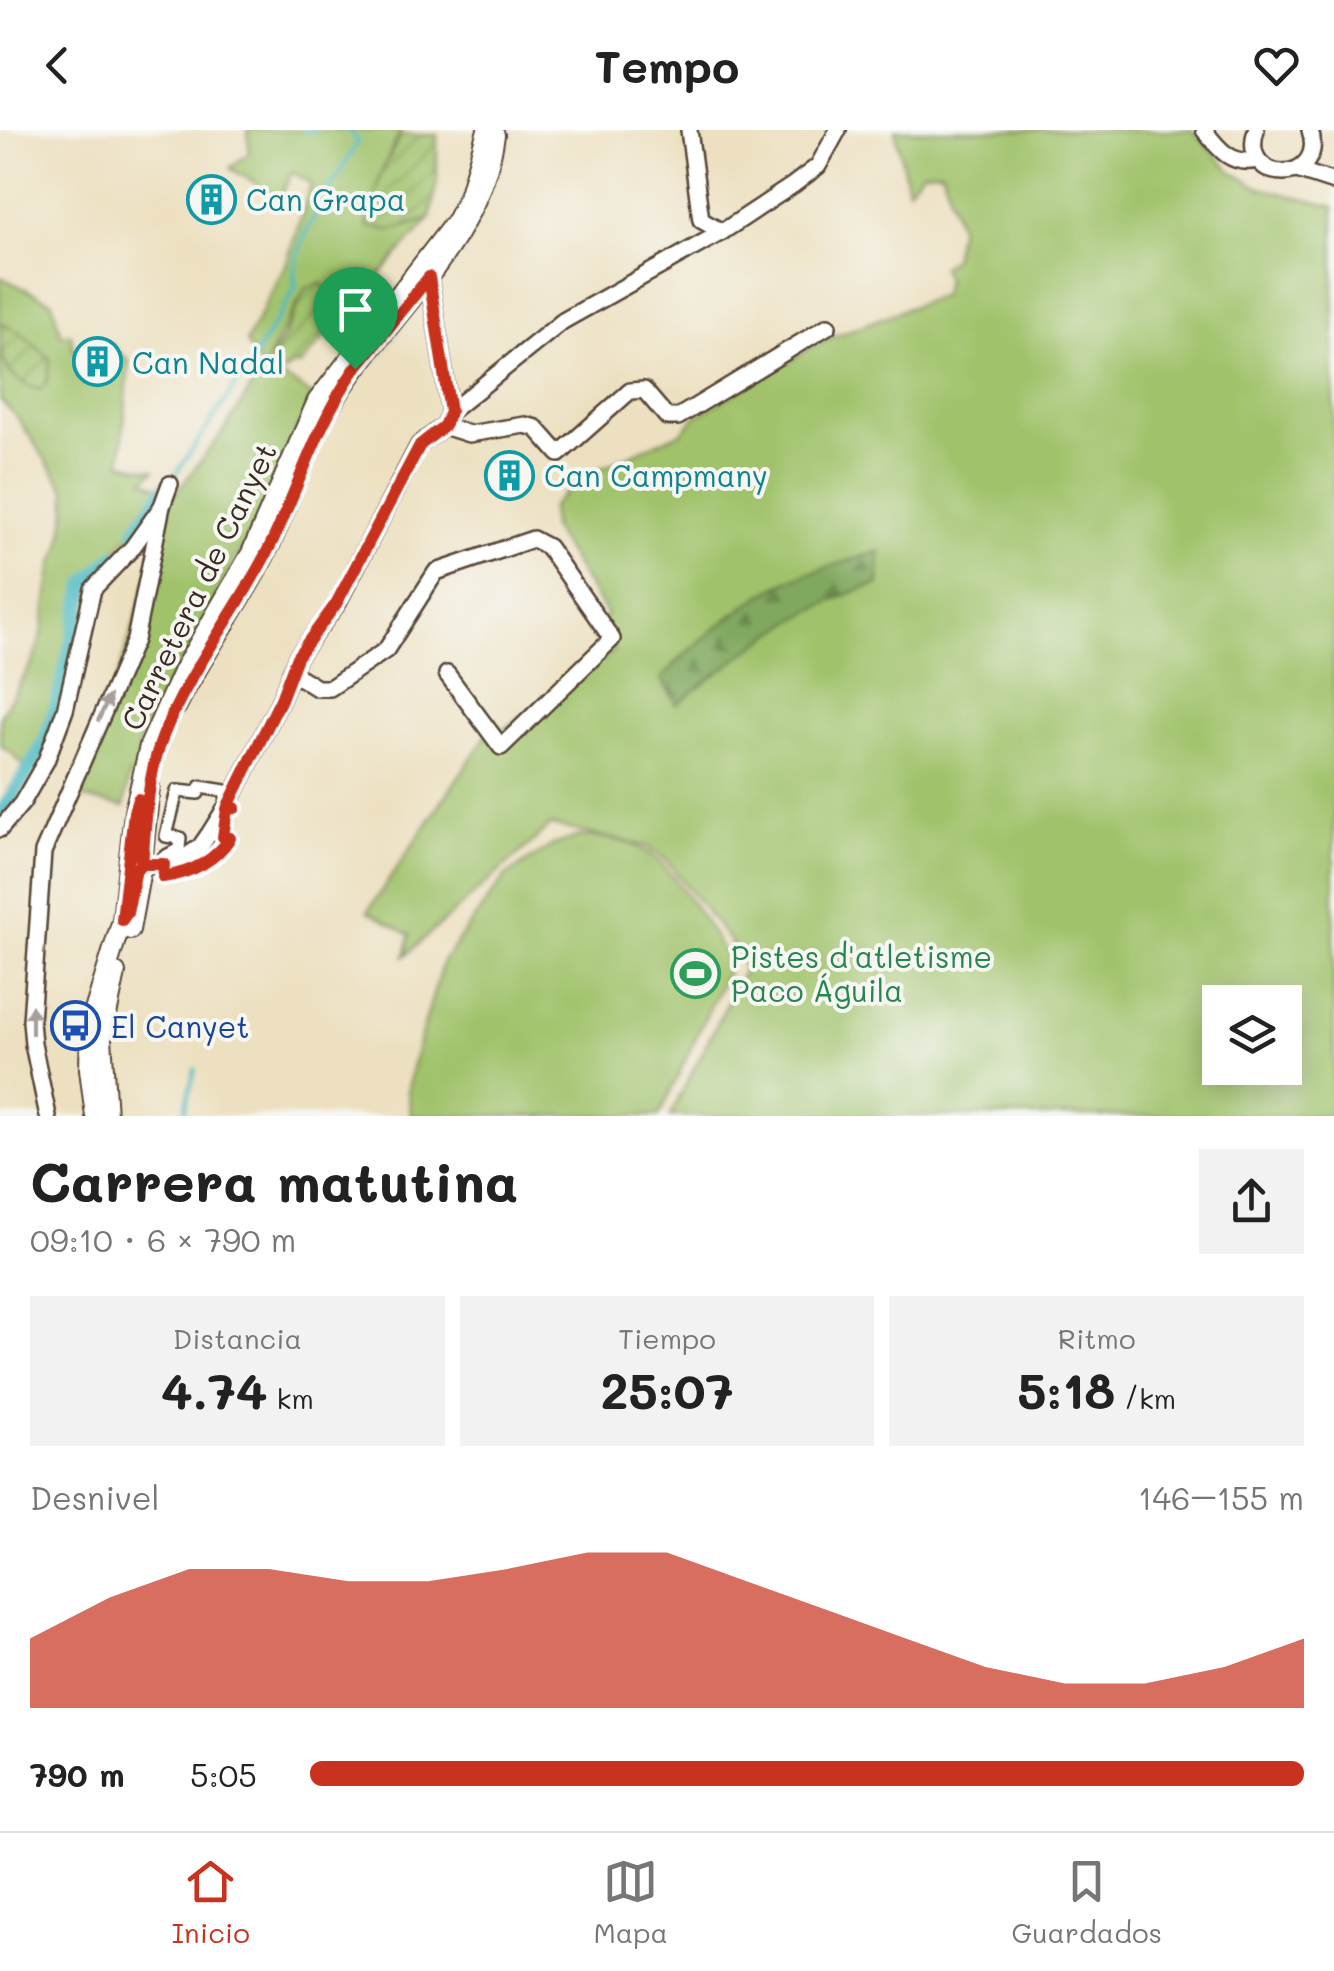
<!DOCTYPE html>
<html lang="es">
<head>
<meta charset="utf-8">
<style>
  :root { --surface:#fff; --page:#f2f2f2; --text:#222; --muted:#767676; --line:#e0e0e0; --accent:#c8321e }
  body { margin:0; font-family:Mali,sans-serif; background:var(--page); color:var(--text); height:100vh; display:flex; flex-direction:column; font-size:38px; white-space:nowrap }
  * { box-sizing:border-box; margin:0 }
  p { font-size:32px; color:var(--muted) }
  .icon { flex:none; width:55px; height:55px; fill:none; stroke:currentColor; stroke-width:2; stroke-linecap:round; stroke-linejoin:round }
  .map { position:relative; height:986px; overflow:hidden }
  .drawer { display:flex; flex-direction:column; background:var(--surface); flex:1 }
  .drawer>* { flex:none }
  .fabs { position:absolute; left:1202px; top:855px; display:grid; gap:20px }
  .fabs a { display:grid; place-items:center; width:100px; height:100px; border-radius:0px; background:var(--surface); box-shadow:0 5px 25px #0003; font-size:50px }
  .pin { position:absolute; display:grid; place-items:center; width:85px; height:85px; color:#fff; margin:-102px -42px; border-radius:50% 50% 50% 0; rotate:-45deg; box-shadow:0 0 10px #0007 }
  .pin .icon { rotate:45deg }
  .round { display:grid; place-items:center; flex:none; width:105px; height:105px; border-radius:0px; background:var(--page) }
  .head { display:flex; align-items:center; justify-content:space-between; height:170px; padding:0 30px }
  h1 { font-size:55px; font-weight:700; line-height:75px }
  .figures { display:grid; grid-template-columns:repeat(3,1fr); gap:15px; height:170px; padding:10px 30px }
  .figures div { display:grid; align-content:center; border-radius:0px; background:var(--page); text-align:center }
  .figures b { font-size:50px; font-weight:700 }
  .figures small { font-size:28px; font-weight:400 }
  .figures p { font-size:28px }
  .chart { height:280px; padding:20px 30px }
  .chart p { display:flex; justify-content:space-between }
  .chart svg { width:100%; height:180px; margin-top:10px; fill:var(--accent); opacity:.7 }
  ul { padding:0 30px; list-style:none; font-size:32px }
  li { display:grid; grid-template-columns:160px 120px 1fr; align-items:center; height:75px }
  li i { height:25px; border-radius:12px; background:var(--accent) }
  header { display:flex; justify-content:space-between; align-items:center; height:130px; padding:0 30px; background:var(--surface); font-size:45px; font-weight:700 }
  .dock { display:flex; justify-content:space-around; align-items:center; height:140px; border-top:2px solid var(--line); background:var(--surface); font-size:28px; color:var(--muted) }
  .dock a { display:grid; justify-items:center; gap:5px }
  .dock .selected { color:var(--accent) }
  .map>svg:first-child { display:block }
  .green { fill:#a0c26b; stroke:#6e7644; stroke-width:2.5; fill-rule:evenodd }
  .forest { fill:url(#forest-firs); stroke:#5e693e; stroke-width:2.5 }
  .garden { fill:url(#garden-furrows); stroke:#6e7644; stroke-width:2.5 }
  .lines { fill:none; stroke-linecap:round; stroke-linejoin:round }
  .stream { stroke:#4ab9c1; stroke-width:4 }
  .canal { stroke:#4ab9c1; stroke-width:15 }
  .pedestrian-casing { stroke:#564536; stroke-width:16 }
  .minor-casing { stroke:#564536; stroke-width:20 }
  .tertiary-casing { stroke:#564536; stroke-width:22 }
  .pedestrian { stroke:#fff; stroke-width:11 }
  .minor { stroke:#fff; stroke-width:15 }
  .tertiary { stroke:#fff; stroke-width:18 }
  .oneway { fill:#a79f9a }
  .route-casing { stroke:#fff; stroke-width:20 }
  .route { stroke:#c8321e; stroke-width:12 }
  .labels { text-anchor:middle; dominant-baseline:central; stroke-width:8; stroke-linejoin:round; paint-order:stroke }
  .culture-label { font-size:30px; fill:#0d838f; stroke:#f6f6f2; text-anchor:start }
  .street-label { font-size:30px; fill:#3b2a1e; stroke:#f6f6f2 }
  .leisure-label { font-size:30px; fill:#27864d; stroke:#f6f6f2; text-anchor:start }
  .transit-label { font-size:30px; fill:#164399; stroke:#f6f6f2; text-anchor:start }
</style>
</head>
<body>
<header><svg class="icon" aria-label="back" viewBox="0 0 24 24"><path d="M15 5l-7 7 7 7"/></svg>Tempo<svg class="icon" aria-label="heart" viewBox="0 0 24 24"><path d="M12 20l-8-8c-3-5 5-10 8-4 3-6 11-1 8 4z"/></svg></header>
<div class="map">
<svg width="1334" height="986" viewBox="0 0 1334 986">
  <defs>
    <pattern id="forest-firs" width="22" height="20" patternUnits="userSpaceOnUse" patternTransform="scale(2.5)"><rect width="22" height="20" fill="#80a85f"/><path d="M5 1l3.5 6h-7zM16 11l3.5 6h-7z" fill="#6a894e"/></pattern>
    <pattern id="garden-furrows" width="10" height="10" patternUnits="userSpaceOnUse" patternTransform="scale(2.5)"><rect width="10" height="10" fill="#a0c26b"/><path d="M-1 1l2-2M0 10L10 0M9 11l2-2" fill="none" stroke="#849e57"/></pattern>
  </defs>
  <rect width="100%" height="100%" fill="#f6f6f2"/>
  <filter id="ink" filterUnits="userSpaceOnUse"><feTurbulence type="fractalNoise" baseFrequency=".01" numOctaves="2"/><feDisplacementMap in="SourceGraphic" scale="20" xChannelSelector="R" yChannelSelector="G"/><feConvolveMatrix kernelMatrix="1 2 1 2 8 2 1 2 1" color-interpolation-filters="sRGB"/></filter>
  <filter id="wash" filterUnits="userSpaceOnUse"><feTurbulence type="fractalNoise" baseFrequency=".0048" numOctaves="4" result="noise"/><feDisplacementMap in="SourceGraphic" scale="40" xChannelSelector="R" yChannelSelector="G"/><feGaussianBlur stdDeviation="2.25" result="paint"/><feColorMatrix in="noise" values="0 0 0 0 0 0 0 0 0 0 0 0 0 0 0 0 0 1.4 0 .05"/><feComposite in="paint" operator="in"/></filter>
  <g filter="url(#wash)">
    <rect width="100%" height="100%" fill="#ede0c0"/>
    <g class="green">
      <path d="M248 0H401L381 43 393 100 430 89 336 194 338 176 322 154 305 159 262 240 290 251 312 265 258 387 185 525 150 582 140 612 135 644 129 646 124 677 74 666 109 577 171 370 228 295 262 241 246 212 287 132 311 54 292 42 280 67 230 38 249 23Z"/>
      <path d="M895 0H1192L1231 41 1258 57 1334 77V986H670L744 840 738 822 665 729 646 716 551 695 405 826 410 805 368 781 495 593 501 601 614 521 595 495 607 485 552 398 551 377 583 346 682 302 695 287 822 211 942 165 946 150 941 137 953 128 959 97 942 41H923L908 59ZM1220 872H1285V938H1220Z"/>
      <path d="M0 147 52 172 61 205 71 204 73 220 111 214 129 231 121 333 155 340 144 350 160 357 135 400 84 453 43 603 25 638 14 625 0 615V586L33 532 42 504 52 437 61 416 67 379 66 360 17 287 0 270Z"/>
      <path d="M580 706C602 707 630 710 649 723 671 737 714 805 729 830V837L659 986H411L408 959 412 937 443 831 506 746 553 715Z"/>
    </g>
    <path class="forest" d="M880 421 879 454C800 475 742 525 677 574L661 549C686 520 756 463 791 450 820 438 851 431 880 421Z"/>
    <g class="garden">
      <path d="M401 5H437V50L430 89 393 100 367 97 381 43Z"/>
      <path d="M322 153 340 180 336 194 300 236 295 234 277 247 262 241 282 211 305 159Z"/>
      <path d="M0 193 21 203 50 229 47 253 40 260C2 248 0 228 0 193Z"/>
    </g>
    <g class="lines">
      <g class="stream">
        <path d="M303 0H314"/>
        <path d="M172 350 255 226 296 157C284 118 341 47 358 10L346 0"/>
        <path d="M183 986 195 939"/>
      </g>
      <g class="canal">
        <path d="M136 401 165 359"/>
        <path d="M0 686 45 613 60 564 86 453 115 426"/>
      </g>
    </g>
  </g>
  <g filter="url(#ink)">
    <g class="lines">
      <defs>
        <path id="pedestrian" d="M200 657 225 661 228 675 235 679H227L223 707 230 708C215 731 190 743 163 747L164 727 179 719 180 708 166 706 177 661 198 663Z"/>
        <g id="minor">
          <path d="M689 0 701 90 722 102"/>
          <path d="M1204 0C1219 20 1232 36 1258 30"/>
          <path d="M1256 0C1238 56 1328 56 1310 0"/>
          <path d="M1297 40 1334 52"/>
          <path d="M429 147 450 282"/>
          <path d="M444 296 469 304 525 295 536 298 559 324 630 261 644 260 667 287H678L828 196"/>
          <path d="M291 542 317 558H330L386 520 436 442 533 409 548 417 612 509 501 617 447 544"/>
          <path d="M0 699 22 673 46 631 65 580 93 459 132 418 162 376 170 354"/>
          <path d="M142 734 158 736 184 728 200 717 209 704 233 666 281 569 297 527 337 474 419 315 444 296 450 282 563 191 722 102 793 55 818 36 838 0"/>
          <path d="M48 986 33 914 31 891 43 722 135 510 162 376"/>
        </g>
        <g id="tertiary">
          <path d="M177 576C204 521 243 472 269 417 291 372 304 320 330 277 386 185 479 117 495 5"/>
          <path d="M130 800 142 734 150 657"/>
          <path d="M95 986 89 939 90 894 122 790 134 682 149 616 183 540 251 423 317 271 457 89 469 64 487 0"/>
          <path d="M107 986 102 908 116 843"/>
        </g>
      </defs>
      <use href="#pedestrian" class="pedestrian-casing"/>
      <use href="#minor" class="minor-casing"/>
      <use href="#tertiary" class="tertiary-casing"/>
      <use href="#pedestrian" class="pedestrian"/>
      <use href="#minor" class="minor"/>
      <use href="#tertiary" class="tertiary"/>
    </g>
    <defs><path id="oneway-solid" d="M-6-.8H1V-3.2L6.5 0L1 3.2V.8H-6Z" transform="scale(2.5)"/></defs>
    <g class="oneway">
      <use href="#oneway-solid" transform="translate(104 578) rotate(-65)"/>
      <use href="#oneway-solid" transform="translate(32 890) rotate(-90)"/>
    </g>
  </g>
  <g class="lines" filter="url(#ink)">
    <defs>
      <path id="route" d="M355 239C316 294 299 358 269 418 237 482 189 540 163 606 147 646 146 692 142 734 135 710 144 692 138 669L134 682 122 790 127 783 136 739 142 734H164L163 747C190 743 215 731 230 708L223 707 227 679 235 678 228 676 281 569 297 527 336 474 420 315 444 296 450 282 429 147 355 239"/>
    </defs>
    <use href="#route" class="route-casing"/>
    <use href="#route" class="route"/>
  </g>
  <defs>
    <symbol id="building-ring" viewBox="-11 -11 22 22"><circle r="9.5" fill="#f6f6f2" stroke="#0f9aa8" stroke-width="1.5"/><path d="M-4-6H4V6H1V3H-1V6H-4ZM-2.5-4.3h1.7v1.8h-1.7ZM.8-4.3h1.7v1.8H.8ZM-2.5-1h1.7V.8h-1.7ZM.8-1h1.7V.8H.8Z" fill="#0f9aa8"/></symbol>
    <symbol id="stadium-ring" viewBox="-11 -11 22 22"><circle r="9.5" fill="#f6f6f2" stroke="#2e9e5b" stroke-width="1.5"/><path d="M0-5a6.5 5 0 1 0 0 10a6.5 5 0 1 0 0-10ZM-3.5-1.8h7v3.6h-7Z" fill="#2e9e5b"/></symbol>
    <symbol id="bus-ring" viewBox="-11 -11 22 22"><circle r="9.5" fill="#f6f6f2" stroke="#1a4fb4" stroke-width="1.5"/><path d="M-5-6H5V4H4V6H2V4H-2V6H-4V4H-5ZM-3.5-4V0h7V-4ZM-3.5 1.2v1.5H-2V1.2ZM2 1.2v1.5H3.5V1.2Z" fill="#1a4fb4"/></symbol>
  </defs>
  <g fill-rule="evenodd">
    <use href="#building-ring" x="184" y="42" width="55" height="55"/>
    <use href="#building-ring" x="70" y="204" width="55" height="55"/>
    <use href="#building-ring" x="482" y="318" width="55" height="55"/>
    <use href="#stadium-ring" x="668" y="816" width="55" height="55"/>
    <use href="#bus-ring" x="48" y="868" width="55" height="55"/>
  </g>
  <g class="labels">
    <g class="culture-label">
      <text x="246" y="69">Can Grapa</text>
      <text x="132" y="232">Can Nadal</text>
      <text x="544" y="345">Can Campmany</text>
    </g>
    <g class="street-label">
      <text transform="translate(198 456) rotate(-64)">Carretera de Canyet</text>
    </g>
    <g class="leisure-label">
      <text x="731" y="826">Pistes d'atletisme<tspan x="731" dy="34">Paco Águila</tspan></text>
    </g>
    <g class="transit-label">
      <text x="111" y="896">El Canyet</text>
    </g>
  </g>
</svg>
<div class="fabs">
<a><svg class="icon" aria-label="layers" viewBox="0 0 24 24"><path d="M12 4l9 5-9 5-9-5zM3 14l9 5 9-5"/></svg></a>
</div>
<div class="pin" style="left:355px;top:239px;background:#1e9e55"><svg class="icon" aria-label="arrive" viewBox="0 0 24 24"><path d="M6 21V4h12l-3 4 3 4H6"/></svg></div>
</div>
<section class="drawer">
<div class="head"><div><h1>Carrera matutina</h1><p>09:10 · 6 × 790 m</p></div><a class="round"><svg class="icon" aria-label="share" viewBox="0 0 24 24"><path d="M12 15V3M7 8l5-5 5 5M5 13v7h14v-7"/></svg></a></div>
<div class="figures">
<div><p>Distancia</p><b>4.74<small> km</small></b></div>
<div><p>Tiempo</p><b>25:07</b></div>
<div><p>Ritmo</p><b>5:18<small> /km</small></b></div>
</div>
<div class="chart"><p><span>Desnivel</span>146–155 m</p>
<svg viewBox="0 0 160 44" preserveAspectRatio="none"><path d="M0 44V27L10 17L20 10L30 10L40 13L50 13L60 10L70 6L80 6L90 13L100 20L110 27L120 34L130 38L140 38L150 34L160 27V44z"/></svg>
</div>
<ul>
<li><b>790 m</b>5:05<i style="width:100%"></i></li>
</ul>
</section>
<nav class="dock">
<a class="selected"><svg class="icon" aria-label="home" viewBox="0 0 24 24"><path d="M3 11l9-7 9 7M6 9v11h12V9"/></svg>Inicio</a>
<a><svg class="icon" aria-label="map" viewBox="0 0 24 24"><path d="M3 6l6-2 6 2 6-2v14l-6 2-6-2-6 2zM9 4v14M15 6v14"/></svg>Mapa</a>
<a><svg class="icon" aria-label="saved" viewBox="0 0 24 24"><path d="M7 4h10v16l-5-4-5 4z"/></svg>Guardados</a>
</nav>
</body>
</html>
